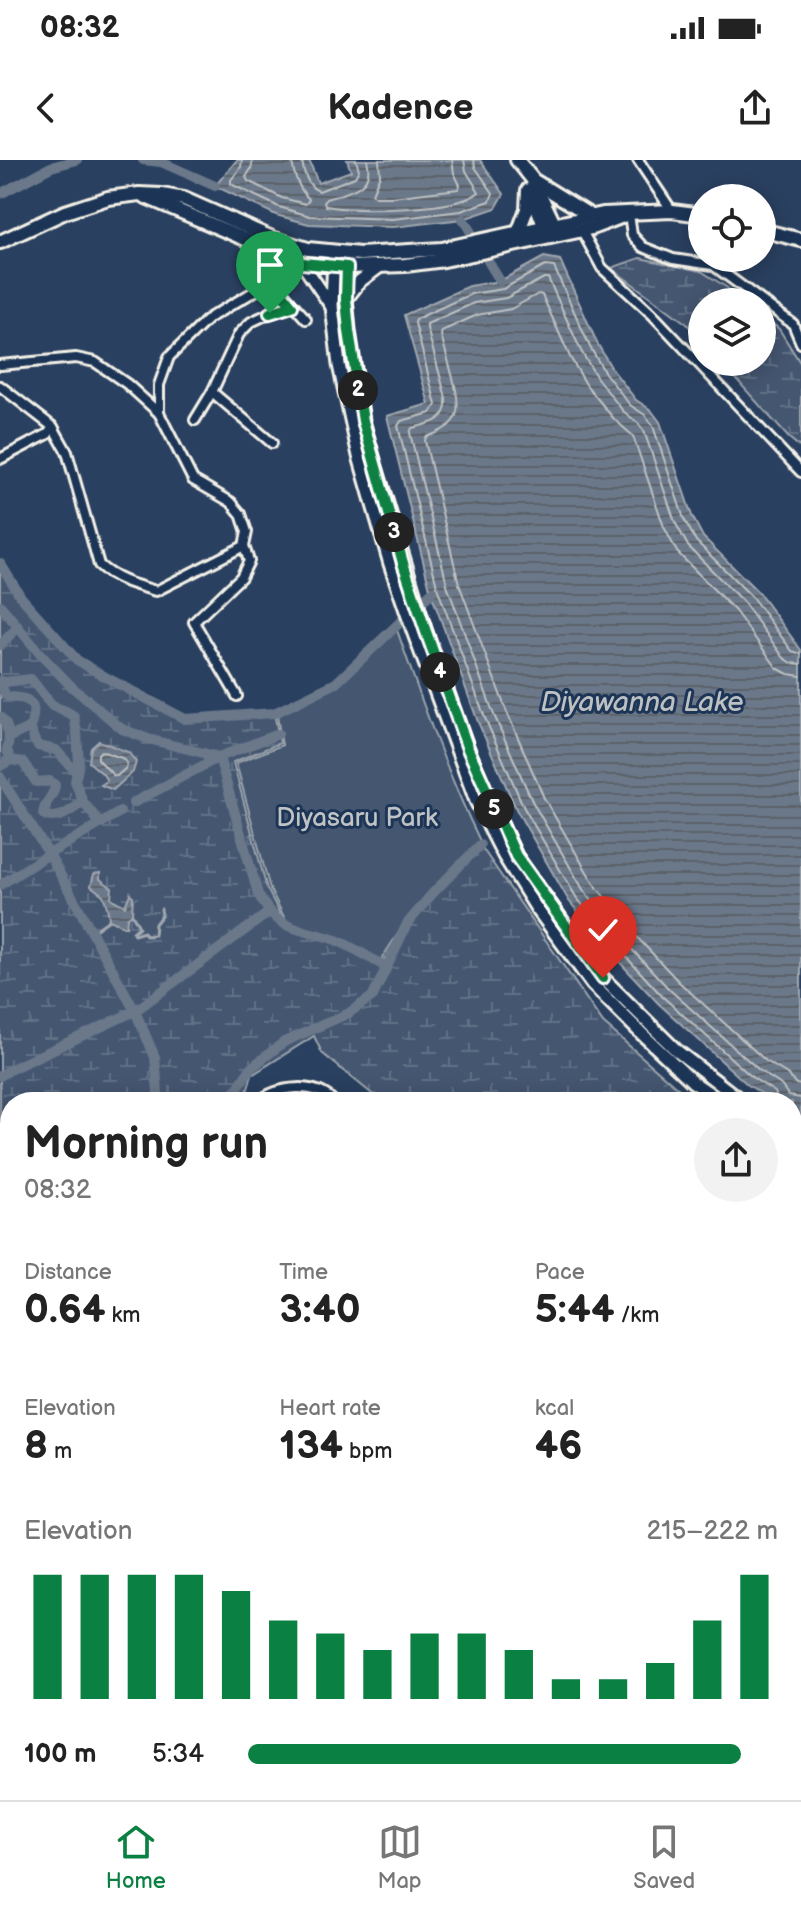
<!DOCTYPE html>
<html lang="en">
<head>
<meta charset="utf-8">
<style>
  :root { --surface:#fff; --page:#f2f2f2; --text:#222; --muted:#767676; --line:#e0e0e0; --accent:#0b8043 }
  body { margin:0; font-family:"Balsamiq Sans",sans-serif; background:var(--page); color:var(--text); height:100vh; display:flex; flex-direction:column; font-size:30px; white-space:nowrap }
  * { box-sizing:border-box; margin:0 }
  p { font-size:26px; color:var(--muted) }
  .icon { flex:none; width:44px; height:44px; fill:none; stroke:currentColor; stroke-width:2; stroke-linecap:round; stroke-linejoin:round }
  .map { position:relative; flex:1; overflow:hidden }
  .details { position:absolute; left:0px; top:932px; width:802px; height:708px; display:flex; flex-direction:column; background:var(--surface); border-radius:32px 32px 0 0; box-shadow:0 4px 20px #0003 }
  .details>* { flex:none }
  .buttons { position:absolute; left:688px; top:24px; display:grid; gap:16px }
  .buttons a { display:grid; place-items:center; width:88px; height:88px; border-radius:50%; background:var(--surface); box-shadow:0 4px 20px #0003; font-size:40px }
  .pin { position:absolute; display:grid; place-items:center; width:68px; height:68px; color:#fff; margin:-82px -34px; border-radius:50% 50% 50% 0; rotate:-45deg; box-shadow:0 0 8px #0007 }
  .pin .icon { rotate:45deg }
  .km { position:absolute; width:40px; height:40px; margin:-20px; border-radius:50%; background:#222; color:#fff; font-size:22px; line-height:40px; text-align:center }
  .round { display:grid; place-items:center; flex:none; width:84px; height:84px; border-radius:42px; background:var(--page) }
  .summary { display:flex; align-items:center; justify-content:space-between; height:136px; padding:0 24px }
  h1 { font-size:44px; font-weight:600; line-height:60px }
  .figures { display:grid; grid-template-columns:repeat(3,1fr); gap:12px; height:136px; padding:8px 24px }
  .figures div { display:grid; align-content:center }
  .figures b { font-size:40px; font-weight:600 }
  .figures small { font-size:22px; font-weight:400 }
  .figures p { font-size:22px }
  .chart { height:224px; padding:16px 24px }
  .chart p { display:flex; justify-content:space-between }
  .chart svg { width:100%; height:144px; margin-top:8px; stroke:var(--accent); stroke-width:6 }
  ul { padding:0 24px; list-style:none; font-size:26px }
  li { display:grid; grid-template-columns:128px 96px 1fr; align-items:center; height:60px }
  li i { height:20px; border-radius:10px; background:var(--accent) }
  .status { display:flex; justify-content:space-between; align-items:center; height:56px; padding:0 40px; background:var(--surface); direction:ltr }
  .status svg { height:22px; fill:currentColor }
  header { display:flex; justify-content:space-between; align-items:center; height:104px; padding:0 24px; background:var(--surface); font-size:36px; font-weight:600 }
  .dock { display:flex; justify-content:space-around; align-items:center; height:112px; border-top:2px solid var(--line); background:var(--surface); font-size:22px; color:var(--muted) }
  .dock a { display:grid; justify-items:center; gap:4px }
  .dock .current { color:var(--accent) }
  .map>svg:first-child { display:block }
  .wetland { fill:url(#wetland-marsh); stroke:#9ca4ac; stroke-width:2 }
  .park { fill:#445771; stroke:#9ca4ac; stroke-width:2 }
  .water { fill:url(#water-rules); stroke:#a1a8b0; stroke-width:2 }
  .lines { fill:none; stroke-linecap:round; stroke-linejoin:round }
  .shore { stroke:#bdc1c2; stroke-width:2 }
  .stream { stroke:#a1a8b0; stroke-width:3 }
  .canal { stroke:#6a788a; stroke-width:10 }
  .minor-casing { stroke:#f4f1e8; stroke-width:14 }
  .secondary-casing { stroke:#f4f1e8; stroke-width:17 }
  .primary-casing { stroke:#f4f1e8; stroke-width:18 }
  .minor { stroke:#1d3557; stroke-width:8 }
  .secondary { stroke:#1d3557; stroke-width:11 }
  .primary { stroke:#1d3557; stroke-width:12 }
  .route-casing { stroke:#fff; stroke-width:16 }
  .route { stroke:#0b8043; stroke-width:10 }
  .labels { text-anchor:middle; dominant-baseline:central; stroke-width:6; stroke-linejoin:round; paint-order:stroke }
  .park-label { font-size:26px; fill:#bfc3c4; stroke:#1d3557 }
  .water-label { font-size:28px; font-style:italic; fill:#bdc1c2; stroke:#1d3557 }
</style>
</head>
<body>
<div class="status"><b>08:32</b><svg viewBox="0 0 49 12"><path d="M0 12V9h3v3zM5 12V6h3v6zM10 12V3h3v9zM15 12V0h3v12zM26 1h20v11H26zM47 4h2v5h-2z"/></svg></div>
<header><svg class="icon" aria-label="back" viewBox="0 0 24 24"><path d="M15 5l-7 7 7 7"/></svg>Kadence<svg class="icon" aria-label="share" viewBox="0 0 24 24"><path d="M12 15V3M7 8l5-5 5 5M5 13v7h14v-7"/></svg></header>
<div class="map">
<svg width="801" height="1640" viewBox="0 0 801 1640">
  <defs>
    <pattern id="wetland-marsh" width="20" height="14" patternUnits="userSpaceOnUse" patternTransform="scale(2)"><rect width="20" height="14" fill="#445771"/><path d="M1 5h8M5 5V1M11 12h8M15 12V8" fill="none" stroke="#607085"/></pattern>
    <pattern id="water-rules" width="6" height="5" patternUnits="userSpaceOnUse" patternTransform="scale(2)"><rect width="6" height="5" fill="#6a788a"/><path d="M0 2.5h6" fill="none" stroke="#5b626b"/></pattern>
  </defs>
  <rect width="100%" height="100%" fill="#2a4060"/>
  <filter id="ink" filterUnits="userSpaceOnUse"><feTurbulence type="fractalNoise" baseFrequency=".0125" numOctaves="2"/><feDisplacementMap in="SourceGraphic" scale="16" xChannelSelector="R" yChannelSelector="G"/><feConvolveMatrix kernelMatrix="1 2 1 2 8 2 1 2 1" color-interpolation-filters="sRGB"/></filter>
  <g filter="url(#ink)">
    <g class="wetland">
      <path d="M640 98 701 111 726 127 745 142H702V181L687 164 611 108Z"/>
      <path d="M762 155 779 169 801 204V288L788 277 721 202H762Z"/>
      <path d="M0 403 21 437 62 485 77 500 109 519 185 559 274 553 280 583 233 602 267 729 287 767 338 781 381 804 407 764 432 734 480 685 603 863 694 942H382L322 893 314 876 252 915 244 942H10V1166L0 1161Z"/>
    </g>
    <path class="park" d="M397 470C422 542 447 613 480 681L431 733 405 763 380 801 339 779 288 765 270 729 236 603 282 585 277 556 338 526Z"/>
    <g class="water">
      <path d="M237 0H309L318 23 351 11 347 0H480L504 34 496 48 463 59 393 67 309 64 276 55 215 26Z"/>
      <path d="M544 97 560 100 597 183 612 209 636 240 651 250 660 262 692 356 703 377 758 432 801 490V959L792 953V942H775L748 925 658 843 612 794 569 741 517 651 478 562 431 433 387 256 429 244 404 155 469 126 500 121Z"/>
      <path d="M99 581 128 592 136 602 133 612 113 630 101 625 107 621 103 614 89 602 91 588Z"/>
      <path d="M100 713V719L112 728 111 738C115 742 121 743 125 746L130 734 133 736 132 754 127 758 126 767 109 760C109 751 106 743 103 735L91 726 94 714Z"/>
      <path d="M6 1382 10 1385V1488L0 1481V1392Z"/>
      <path d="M0 1565 10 1572V1630H28L27 1640H0Z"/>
    </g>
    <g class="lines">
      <g class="shore">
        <path d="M242 0 241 7 231 20V24L279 47 310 56 393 59 461 51 490 41 493 33 475 7 474 0"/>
        <path d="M253 0 251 9 246 17 248 21 282 38 306 44 309 39C299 29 293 14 292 0"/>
        <path d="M302 0C303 11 308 28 319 31L355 17 359 10 356 0"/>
        <path d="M367 0C375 29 347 32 326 39L324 43 326 46C354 52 459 51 479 32L466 11 464 0"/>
        <path d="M379 0 380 15 372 34 375 37H392L458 29 460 25 454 13 452 0"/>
        <path d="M801 504 792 503 784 498 744 443 688 386 675 362 644 271 638 263 623 251 597 218 581 191 548 118H544L506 138 474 143 427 164V168L446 238C448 262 431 263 412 268L410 273 448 428 494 555 533 643 584 731 625 782 670 830 759 910 781 925 789 936 801 938"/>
        <path d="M801 516 788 514 777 508 735 451 677 392 664 367 633 276 614 259 587 226 570 197 542 135 538 134 511 149 477 155 442 171 441 175C445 189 449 204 453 218 462 250 461 266 426 277L425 281 459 424 506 550 544 638 594 724 634 774 679 822 766 901 787 914 796 924 801 925"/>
        <path d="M101 591 122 598 127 603 126 608 117 616 113 615 98 599V594Z"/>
        <path d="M778 942 775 932 753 918 663 837 618 788 576 737 524 648 485 558 438 430 398 266 401 261 431 253 436 245 415 163 416 159 471 134 503 129 545 106 554 107 590 187 605 213 630 245 645 255 653 266 684 359 696 381 752 437 792 491 801 494"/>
      </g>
      <g class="stream">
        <path d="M159 0 161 2"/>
        <path d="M132 754 139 767 133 772 134 775 144 772 146 776 154 775 155 764 162 755 161 749"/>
        <path d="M92 772 109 760"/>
      </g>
      <g class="canal">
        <path d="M143 0 161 2 215 26"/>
        <path d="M0 34 51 7 77 0"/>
        <path d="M463 59 500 121"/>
        <path d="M0 403 21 437 77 500 109 519 185 559 274 553 336 523 431 433"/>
        <path d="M0 445 41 495 72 527 122 569 148 579 219 597 258 734C281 775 297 766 336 780 351 786 366 796 381 804L386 809"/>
        <path d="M0 485 18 467"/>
        <path d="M0 521 5 522 31 519 52 546 66 551 74 556 77 573 79 603 75 621 83 642 100 663"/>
        <path d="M0 523 6 536C13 538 21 537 27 540 38 548 32 556 31 566 31 574 34 580 38 586L56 590 77 613"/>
        <path d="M0 557C10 567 10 577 7 590L11 600 23 602 36 622 50 621 55 625C54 638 45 639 43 654 57 663 71 650 83 642"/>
        <path d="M10 577 31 567"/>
        <path d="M0 606 11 600"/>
        <path d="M0 617 49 694 135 851 155 897 158 933 156 942"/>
        <path d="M133 643 219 597 278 574"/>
        <path d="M0 725 49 694 120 652"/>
        <path d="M0 916 11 909 135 851 268 753"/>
        <path d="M228 942 251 908 284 882 349 853 373 836 407 764 432 734 480 685"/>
        <path d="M0 1140 10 1126"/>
        <path d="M0 1531 10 1537"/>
      </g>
      <defs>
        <g id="minor">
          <path d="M638 0 672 51"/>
          <path d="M629 54 632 75 643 87 673 99 713 105 793 164 801 183"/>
          <path d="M582 71 602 108 652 154 801 312"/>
          <path d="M267 90 265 107 272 121 306 159"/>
          <path d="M0 205 76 198 95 202 127 224 159 253 193 320 231 342 241 354 247 372 244 386 249 401 241 417 194 462 237 536"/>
          <path d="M0 226 53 267 67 292 99 405C115 420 135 425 156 431L244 386"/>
          <path d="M212 232 272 283"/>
          <path d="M159 253V225L169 197 209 158 272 121"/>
          <path d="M195 260 212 232 239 174 251 162 270 153 292 146"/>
          <path d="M0 299 48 274 53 267"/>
          <path d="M258 942C278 925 316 922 334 942"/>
          <path d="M0 1221 10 1196"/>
          <path d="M792 1433 801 1417"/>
          <path d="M792 1471H801"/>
          <path d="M792 1548 801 1564"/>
          <path d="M260 1630 267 1640"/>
          <path d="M395 1630 397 1640"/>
          <path d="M499 1630 501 1640"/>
          <path d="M43 1640V1630"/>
          <path d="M545 1640 634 1630"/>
          <path d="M652 1640 654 1630"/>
          <path d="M788 1640 801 1606"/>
        </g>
        <g id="secondary">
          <path d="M334 96 332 147 339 205 359 296 390 404 413 471 476 641 504 696 537 749 592 824 641 873 693 922 722 942"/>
          <path d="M348 98 346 139 349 171 363 261 374 300 425 469 468 589 488 637 516 696 603 818 677 891 743 942"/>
          <path d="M302 103 332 147"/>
          <path d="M346 139 360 121 379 107"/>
          <path d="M792 978 801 983"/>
          <path d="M792 990 801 995"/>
        </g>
        <g id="primary">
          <path d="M517 0 533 20 557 70"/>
          <path d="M536 22 591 56"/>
          <path d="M532 34 547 73"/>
          <path d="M146 37 302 103 347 107 405 105 444 100 592 68 623 56"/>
          <path d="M762 70 801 80"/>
          <path d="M518 73 527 49 528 30"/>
          <path d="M0 82 65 52 108 38 139 34 162 35 184 39 272 78 308 89 360 94 442 89 603 54 672 51 702 55"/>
          <path d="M0 1485 10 1491"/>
          <path d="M0 1498 10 1504"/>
          <path d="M166 1630 173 1640"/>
          <path d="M180 1630 187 1640"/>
        </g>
      </defs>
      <use href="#minor" class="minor-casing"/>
      <use href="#secondary" class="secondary-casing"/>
      <use href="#primary" class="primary-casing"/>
      <use href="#minor" class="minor"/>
      <use href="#secondary" class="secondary"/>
      <use href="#primary" class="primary"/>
    </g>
  </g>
  <g class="lines" filter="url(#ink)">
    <defs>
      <path id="route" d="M270 153 292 146 272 121 265 107 267 90 302 103 347 107 346 139 349 171 363 261 403 403 425 469 468 589 516 696 603 818"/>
    </defs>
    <use href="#route" class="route-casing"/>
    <use href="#route" class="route"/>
  </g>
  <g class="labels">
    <g class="park-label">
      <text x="357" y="658">Diyasaru Park</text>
    </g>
    <g class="water-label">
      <text x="642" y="542">Diyawanna Lake</text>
    </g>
  </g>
</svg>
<div class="buttons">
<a><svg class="icon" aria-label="locate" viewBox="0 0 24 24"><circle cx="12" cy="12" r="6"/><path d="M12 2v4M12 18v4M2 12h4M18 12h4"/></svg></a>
<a><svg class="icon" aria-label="layers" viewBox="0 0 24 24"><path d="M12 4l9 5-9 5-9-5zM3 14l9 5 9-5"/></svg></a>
</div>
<div class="pin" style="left:270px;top:153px;background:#1e9e55"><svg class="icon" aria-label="arrive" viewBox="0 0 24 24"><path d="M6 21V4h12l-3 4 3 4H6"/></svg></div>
<div class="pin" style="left:603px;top:818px;background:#d93025"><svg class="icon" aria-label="check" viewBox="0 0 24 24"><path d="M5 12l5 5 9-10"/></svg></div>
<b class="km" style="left:358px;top:230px">2</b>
<b class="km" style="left:394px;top:372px">3</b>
<b class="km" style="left:440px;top:512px">4</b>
<b class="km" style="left:494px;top:649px">5</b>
<section class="details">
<div class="summary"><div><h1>Morning run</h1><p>08:32</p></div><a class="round"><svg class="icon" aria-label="share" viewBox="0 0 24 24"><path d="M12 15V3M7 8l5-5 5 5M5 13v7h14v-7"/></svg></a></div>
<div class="figures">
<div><p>Distance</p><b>0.64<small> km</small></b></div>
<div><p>Time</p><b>3:40</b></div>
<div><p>Pace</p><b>5:44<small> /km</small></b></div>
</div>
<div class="figures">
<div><p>Elevation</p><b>8<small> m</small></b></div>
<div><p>Heart rate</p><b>134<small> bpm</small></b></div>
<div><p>kcal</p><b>46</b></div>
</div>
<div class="chart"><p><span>Elevation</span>215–222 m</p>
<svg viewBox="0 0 160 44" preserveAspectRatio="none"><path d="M5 44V6M15 44V6M25 44V6M35 44V6M45 44V11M55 44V20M65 44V24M75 44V29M85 44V24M95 44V24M105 44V29M115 44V38M125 44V38M135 44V33M145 44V20M155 44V6"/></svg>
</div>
<ul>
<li><b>100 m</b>5:34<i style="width:93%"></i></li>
</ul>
</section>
</div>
<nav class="dock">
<a class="current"><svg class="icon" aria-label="home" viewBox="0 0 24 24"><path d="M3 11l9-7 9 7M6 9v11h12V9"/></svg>Home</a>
<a><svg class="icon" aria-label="map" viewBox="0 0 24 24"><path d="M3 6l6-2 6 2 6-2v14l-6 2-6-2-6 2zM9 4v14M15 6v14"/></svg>Map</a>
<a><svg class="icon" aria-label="saved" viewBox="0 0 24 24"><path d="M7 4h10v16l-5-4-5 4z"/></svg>Saved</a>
</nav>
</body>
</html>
